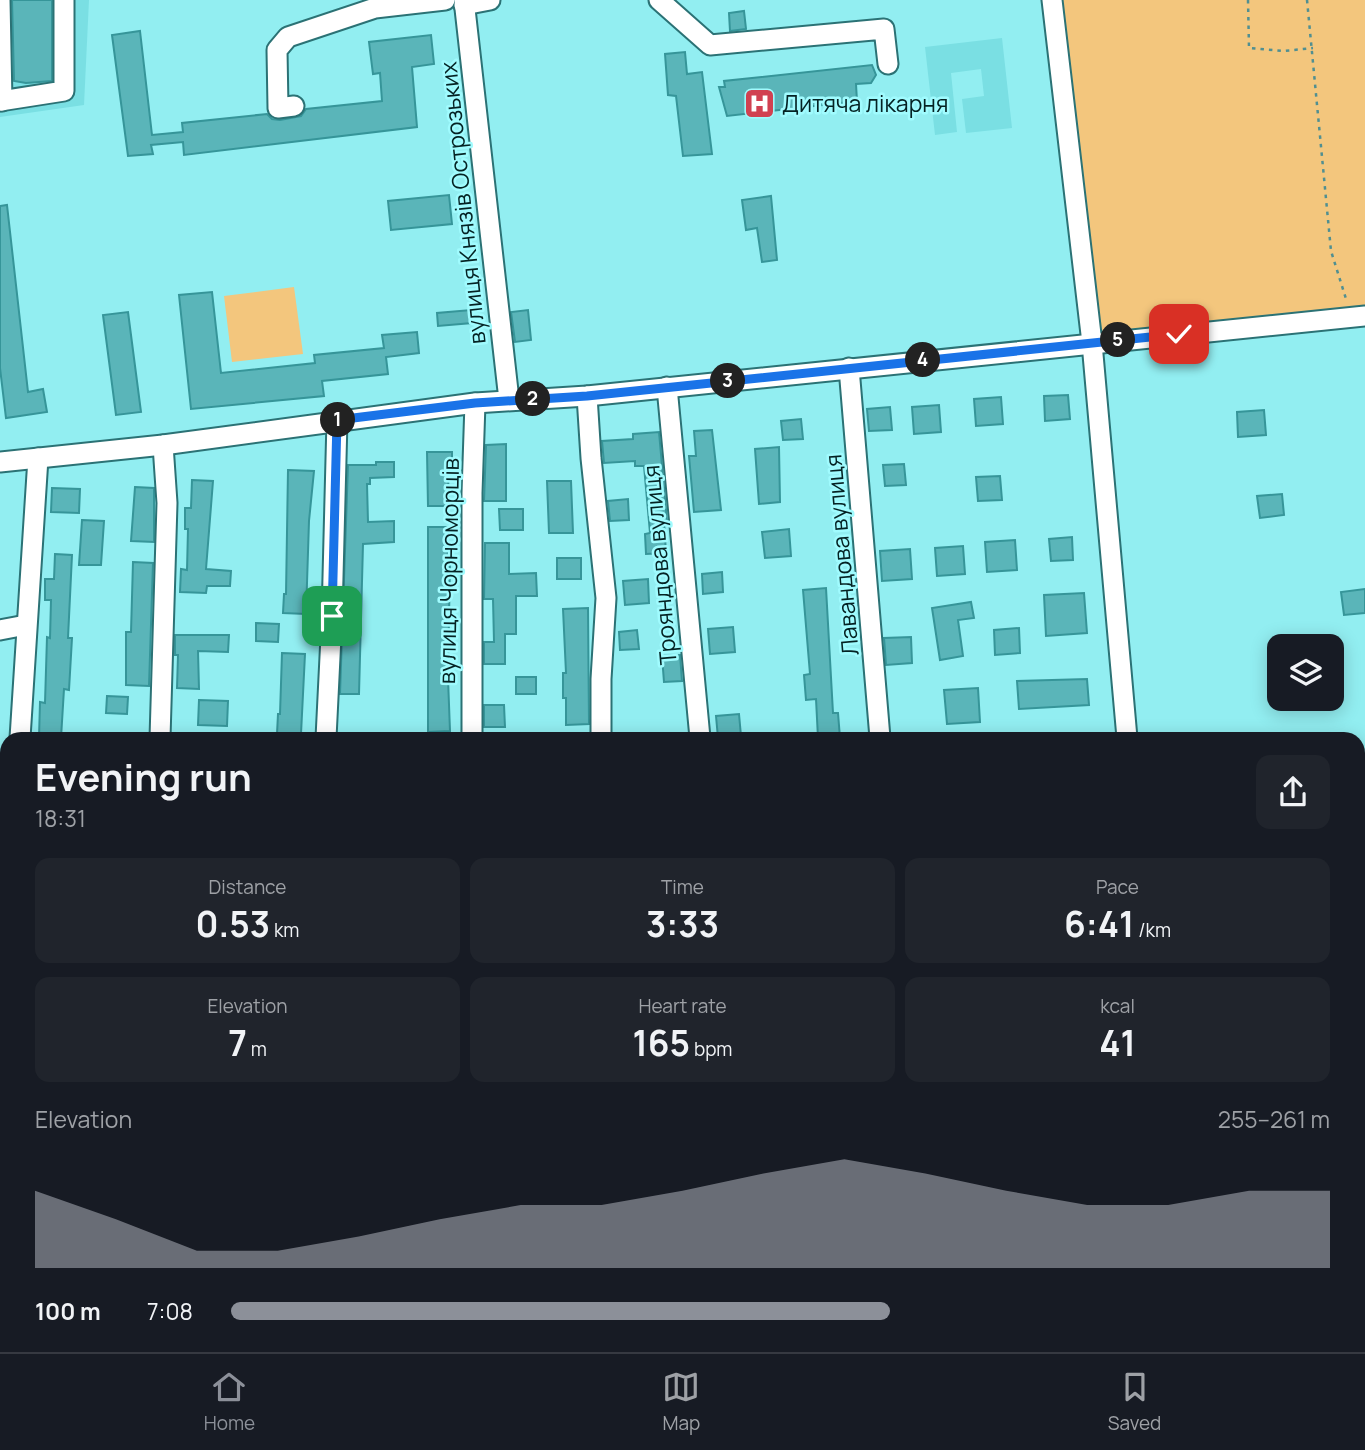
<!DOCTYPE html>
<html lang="en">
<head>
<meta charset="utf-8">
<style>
  :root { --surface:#171b24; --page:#20242c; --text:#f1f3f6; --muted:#9ea1a6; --line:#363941; --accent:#8c9099 }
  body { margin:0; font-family:Manrope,sans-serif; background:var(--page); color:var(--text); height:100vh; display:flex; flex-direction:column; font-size:26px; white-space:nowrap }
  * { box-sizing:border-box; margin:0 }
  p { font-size:23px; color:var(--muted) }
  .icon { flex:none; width:38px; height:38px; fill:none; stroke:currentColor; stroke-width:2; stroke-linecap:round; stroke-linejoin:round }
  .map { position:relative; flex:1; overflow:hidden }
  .side { position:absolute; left:0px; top:732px; width:1365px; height:621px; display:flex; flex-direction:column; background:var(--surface); border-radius:21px 21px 0 0; box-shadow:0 4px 18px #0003 }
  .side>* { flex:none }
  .tools { position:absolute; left:1267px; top:634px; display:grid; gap:14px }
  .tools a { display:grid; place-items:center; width:77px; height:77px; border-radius:14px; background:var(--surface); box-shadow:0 4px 18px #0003; font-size:35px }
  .pin { position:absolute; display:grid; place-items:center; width:60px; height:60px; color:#fff; margin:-30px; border-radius:14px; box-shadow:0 4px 10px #0006 }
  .km { position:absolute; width:35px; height:35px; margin:-18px; border-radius:50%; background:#222; color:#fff; font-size:19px; line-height:35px; text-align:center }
  .round { display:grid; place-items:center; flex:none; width:74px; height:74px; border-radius:14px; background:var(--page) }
  .summary { display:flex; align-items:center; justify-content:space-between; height:119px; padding:0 35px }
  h1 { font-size:38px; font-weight:700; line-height:52px }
  .stats { display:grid; grid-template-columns:repeat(3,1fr); gap:10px; height:119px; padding:7px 35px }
  .stats div { display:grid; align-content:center; border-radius:14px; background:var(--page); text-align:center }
  .stats b { font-size:35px; font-weight:700 }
  .stats small { font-size:19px; font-weight:400 }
  .stats p { font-size:19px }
  .chart { height:196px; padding:14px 35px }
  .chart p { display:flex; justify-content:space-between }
  .chart svg { width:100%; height:126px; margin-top:7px; fill:var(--accent); opacity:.7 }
  ul { padding:0 35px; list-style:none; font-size:23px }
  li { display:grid; grid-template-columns:112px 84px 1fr; align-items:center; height:52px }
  li i { height:18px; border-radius:9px; background:var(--accent) }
  .menu { display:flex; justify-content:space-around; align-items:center; height:98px; border-top:2px solid var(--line); background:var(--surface); font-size:19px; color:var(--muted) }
  .menu a { display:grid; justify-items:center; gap:4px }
  .menu .selected { color:var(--accent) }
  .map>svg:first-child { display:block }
  .built { fill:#7adfe3 }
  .green { fill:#f3c67d }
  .building { fill:#5ab5b9; stroke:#369599; stroke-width:2 }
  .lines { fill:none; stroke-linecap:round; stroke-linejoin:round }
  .minor-casing { stroke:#2b7275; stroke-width:23 }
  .path { stroke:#508f91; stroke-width:2.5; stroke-dasharray:3.5 5; stroke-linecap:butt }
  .minor { stroke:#fff; stroke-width:19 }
  .route-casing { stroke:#fff; stroke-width:14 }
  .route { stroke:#1a73e8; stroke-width:9 }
  .labels { text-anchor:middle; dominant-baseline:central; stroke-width:5; stroke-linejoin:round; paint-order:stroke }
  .poi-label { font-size:23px; fill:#042223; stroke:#a0fbfe; text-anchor:start }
  .street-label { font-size:23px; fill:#042223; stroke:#a0fbfe }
</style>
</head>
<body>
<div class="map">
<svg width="1365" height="1352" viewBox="0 0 1365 1352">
  <rect width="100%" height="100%" fill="#92eef1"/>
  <g class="built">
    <path d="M0 0H89L84 105 0 117Z"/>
    <path d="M1002 38 1012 128 966 133 962 99 984 96 981 69 951 73 957 132 935 135 925 47Z"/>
  </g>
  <g class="green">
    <path d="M1061 0H1365V306L1107 335 1096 324Z"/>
    <path d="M294 287 303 354 232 362 224 296Z"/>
  </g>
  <g class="building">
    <path d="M12 0H52V81L26 83 14 81Z"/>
    <path d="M744 11 746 29 730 31 729 13Z"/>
    <path d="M140 31 152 135 183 132 182 123 267 114 272 119 280 120 301 116 306 109 382 101 380 73 373 74 369 42 431 35 434 64 412 67 417 127 184 155 183 142 151 145 153 154 128 156 112 35Z"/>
    <path d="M685 52 687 74 702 72 712 154 683 156 676 96 668 95 665 54Z"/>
    <path d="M872 65 876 75 871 83 856 84 857 101 727 116 719 87H725L724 81Z"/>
    <path d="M449 195 452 224 391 230 388 201Z"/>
    <path d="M771 196 777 260 762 262 757 228 746 230 742 200Z"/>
    <path d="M7 205 28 392 43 389 47 412 6 418 0 368V206Z"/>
    <path d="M212 292 221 373 315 363 314 355 384 348 382 335 417 332 419 353 386 357 388 374 322 381 324 396 191 409 179 295Z"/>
    <path d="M471 310 472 323 438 326 437 313Z"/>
    <path d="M528 310 531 340 515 342 511 312Z"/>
    <path d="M128 312 141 412 116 415 103 315Z"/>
    <path d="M1068 395 1070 419 1045 421 1044 396Z"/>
    <path d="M1001 397 1003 424 976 426 974 399Z"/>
    <path d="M939 405 941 432 914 434 912 407Z"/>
    <path d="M890 407 892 430 869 431 867 409Z"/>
    <path d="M1264 410 1266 435 1238 437 1237 412Z"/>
    <path d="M801 419 803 439 783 440 781 421Z"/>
    <path d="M712 430 721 510 694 512 689 456H696L694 431Z"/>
    <path d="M659 432 667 521H664L666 553 646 554 645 534 650 533 644 466H635V461L604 463 602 441 633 439V434Z"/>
    <path d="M506 444V501H484L486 445Z"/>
    <path d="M779 447 780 502 759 504 755 449Z"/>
    <path d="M427 452H452V474H448L449 506H428Z"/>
    <path d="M376 462H394V477L370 478V484H367L368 522 394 521V542L363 544 359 694H340L348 465H376Z"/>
    <path d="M904 464 906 485 885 486 883 465Z"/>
    <path d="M288 470 314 471 309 521 306 614 283 613 284 594H286Z"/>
    <path d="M1000 476 1002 500 978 501 976 477Z"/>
    <path d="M192 480 213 481 206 569 231 571 230 586H207L206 593 180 592 181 569 187 570 188 529H185V508H191Z"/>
    <path d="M547 481H571L573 533H549Z"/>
    <path d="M135 487 154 488V542L131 541Z"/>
    <path d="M52 488 80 489 79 513 51 512Z"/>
    <path d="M1282 494 1284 515 1260 518 1257 496Z"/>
    <path d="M628 499 629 520 610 521 608 501Z"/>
    <path d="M499 509H523V530H500Z"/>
    <path d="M82 520 104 521 101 565H79Z"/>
    <path d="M428 527H447L448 559H450L448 678 450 731 428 732Z"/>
    <path d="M789 529 791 556 765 558 762 532Z"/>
    <path d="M1072 537 1073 560 1051 561 1049 539Z"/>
    <path d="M1015 540 1017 570 987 572 985 542Z"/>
    <path d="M485 543H509V574L536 573 537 596H516V634H505V664H484V642H494L493 599H484Z"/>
    <path d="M963 546 965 574 937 576 935 548Z"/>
    <path d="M910 549 912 579 882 581 880 551Z"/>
    <path d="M55 554 72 555 68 638H72L69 690 64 689 61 738H39L40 702 45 703 47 637 50 638 51 600H45V579H54Z"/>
    <rect x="557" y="558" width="24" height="21"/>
    <path d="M133 562 153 563 149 686 126 685V632H131Z"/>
    <path d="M722 572 723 592 703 594 702 574Z"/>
    <path d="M648 579 649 603 625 605 623 581Z"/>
    <path d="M826 588 833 713H838L840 738H818L816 699 806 700 804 675 810 674 803 590Z"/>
    <path d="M1365 589V613L1344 615 1341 592Z"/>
    <path d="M1084 593 1087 633 1046 636 1044 595Z"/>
    <path d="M971 602 974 618 958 620 963 656 940 660 932 608Z"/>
    <path d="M588 608 589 724 566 725V698H563V673H566L563 609Z"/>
    <path d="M256 623 279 624 278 642 256 641Z"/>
    <path d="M733 627 735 652 710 654 708 629Z"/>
    <path d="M1019 628 1020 653 995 655 994 630Z"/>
    <path d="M637 630 639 649 620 650 619 632Z"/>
    <path d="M175 635H229L228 652 198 651 199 689 177 688 178 655H175Z"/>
    <path d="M911 637 912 663 886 665 884 638Z"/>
    <path d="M282 653 305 654 301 734H277L278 714H280Z"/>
    <path d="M680 655 682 681 664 682 662 656Z"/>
    <rect x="516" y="677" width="20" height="17"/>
    <path d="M1087 679 1089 705 1019 709 1017 681Z"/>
    <path d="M978 688 980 722 947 724 944 690Z"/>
    <path d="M107 696 128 697 127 714 106 713Z"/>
    <path d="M199 700 228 701 227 726 198 725Z"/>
    <path d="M484 705H504L505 727H484Z"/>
    <path d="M739 714 741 736 718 738 716 716Z"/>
  </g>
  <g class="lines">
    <defs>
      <g id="minor">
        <path d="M0 0 2 101"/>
        <path d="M464 0 509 400"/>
        <path d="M659 0 710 45 884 29 888 64"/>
        <path d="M1052 0 1092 343 1127 738"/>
        <path d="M464 5 490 0"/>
        <path d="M0 101 64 91V0"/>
        <path d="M294 106 278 108 277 50 288 37 375 8 445 0"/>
        <path d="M849 368 880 738"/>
        <path d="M667 387 700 738"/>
        <path d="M587 396 591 458 606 598 601 679V738"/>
        <path d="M0 462 163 445 475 403 587 396 1365 316"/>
        <path d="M0 630 26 625"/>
        <path d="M20 738 38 458"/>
        <path d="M160 738 167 503 163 445"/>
        <path d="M326 738 332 616 337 420"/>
        <path d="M472 738V493L475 403"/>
        <path d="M1358 930 1365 929"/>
        <path d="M0 1024 7 930"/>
        <path d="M1358 1092 1365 1091"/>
        <path d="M1358 1249H1365"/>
        <path d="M755 1346 756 1352"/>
        <path d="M922 1346 923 1352"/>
        <path d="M1179 1346V1352"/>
        <path d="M139 1352 140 1346"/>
        <path d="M297 1352V1346"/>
        <path d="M455 1352V1346"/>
        <path d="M601 1352V1346"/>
      </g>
    </defs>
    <use href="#minor" class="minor-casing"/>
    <g class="path">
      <path d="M1248 0 1249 48 1284 51 1313 48"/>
      <path d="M1307 0 1331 251 1347 302"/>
    </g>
    <use href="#minor" class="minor"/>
  </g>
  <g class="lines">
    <defs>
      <path id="route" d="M332 616 337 420 475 403 587 396 1179 334"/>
    </defs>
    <use href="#route" class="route-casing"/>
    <use href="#route" class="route"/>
  </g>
  <defs>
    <symbol id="hospital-square" viewBox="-11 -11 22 22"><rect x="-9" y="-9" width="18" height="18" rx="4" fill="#d14151" stroke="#a0fbfe"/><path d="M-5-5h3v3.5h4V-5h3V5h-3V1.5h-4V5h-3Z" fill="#fff"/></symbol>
  </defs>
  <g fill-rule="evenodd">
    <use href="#hospital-square" x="742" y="86" width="35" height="35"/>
  </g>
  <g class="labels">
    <g class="poi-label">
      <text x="782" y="103">Дитяча лікарня</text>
    </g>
    <g class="street-label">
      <text transform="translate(462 203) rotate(-96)">вулиця Князів Острозьких</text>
      <text transform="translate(841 555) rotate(-95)">Лавандова вулиця</text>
      <text transform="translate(659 565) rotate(-95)">Трояндова вулиця</text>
      <text transform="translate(448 571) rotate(-89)">вулиця Чорноморців</text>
    </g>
  </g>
</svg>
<div class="tools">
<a><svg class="icon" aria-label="layers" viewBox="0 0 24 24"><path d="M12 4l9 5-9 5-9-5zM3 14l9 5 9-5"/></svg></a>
</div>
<div class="pin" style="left:332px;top:616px;background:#1e9e55"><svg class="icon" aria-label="arrive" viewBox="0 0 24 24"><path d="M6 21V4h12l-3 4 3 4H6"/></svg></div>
<div class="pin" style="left:1179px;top:334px;background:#d93025"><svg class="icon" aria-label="check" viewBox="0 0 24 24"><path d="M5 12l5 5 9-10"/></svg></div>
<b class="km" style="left:338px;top:420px">1</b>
<b class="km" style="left:533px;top:399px">2</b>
<b class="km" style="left:728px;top:381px">3</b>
<b class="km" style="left:923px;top:360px">4</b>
<b class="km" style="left:1118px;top:340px">5</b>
<section class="side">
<div class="summary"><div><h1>Evening run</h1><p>18:31</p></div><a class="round"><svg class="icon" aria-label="share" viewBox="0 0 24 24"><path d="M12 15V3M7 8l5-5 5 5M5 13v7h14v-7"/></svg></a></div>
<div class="stats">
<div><p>Distance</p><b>0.53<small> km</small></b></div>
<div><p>Time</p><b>3:33</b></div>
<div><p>Pace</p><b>6:41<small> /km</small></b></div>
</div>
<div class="stats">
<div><p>Elevation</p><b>7<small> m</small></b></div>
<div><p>Heart rate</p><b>165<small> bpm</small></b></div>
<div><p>kcal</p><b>41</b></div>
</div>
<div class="chart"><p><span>Elevation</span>255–261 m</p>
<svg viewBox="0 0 160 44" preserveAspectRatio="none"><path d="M0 44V17L10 27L20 38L30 38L40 33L50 27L60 22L70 22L80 17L90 11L100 6L110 11L120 17L130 22L140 22L150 17L160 17V44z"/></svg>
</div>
<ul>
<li><b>100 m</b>7:08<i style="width:60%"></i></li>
</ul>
</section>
</div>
<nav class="menu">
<a class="selected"><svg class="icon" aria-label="home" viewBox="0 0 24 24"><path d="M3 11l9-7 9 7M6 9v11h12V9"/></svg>Home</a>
<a><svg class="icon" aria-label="map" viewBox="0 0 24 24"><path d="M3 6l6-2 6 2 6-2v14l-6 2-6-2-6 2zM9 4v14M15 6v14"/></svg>Map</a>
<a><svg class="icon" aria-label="saved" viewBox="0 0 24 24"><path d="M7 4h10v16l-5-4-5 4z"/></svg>Saved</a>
</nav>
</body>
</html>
